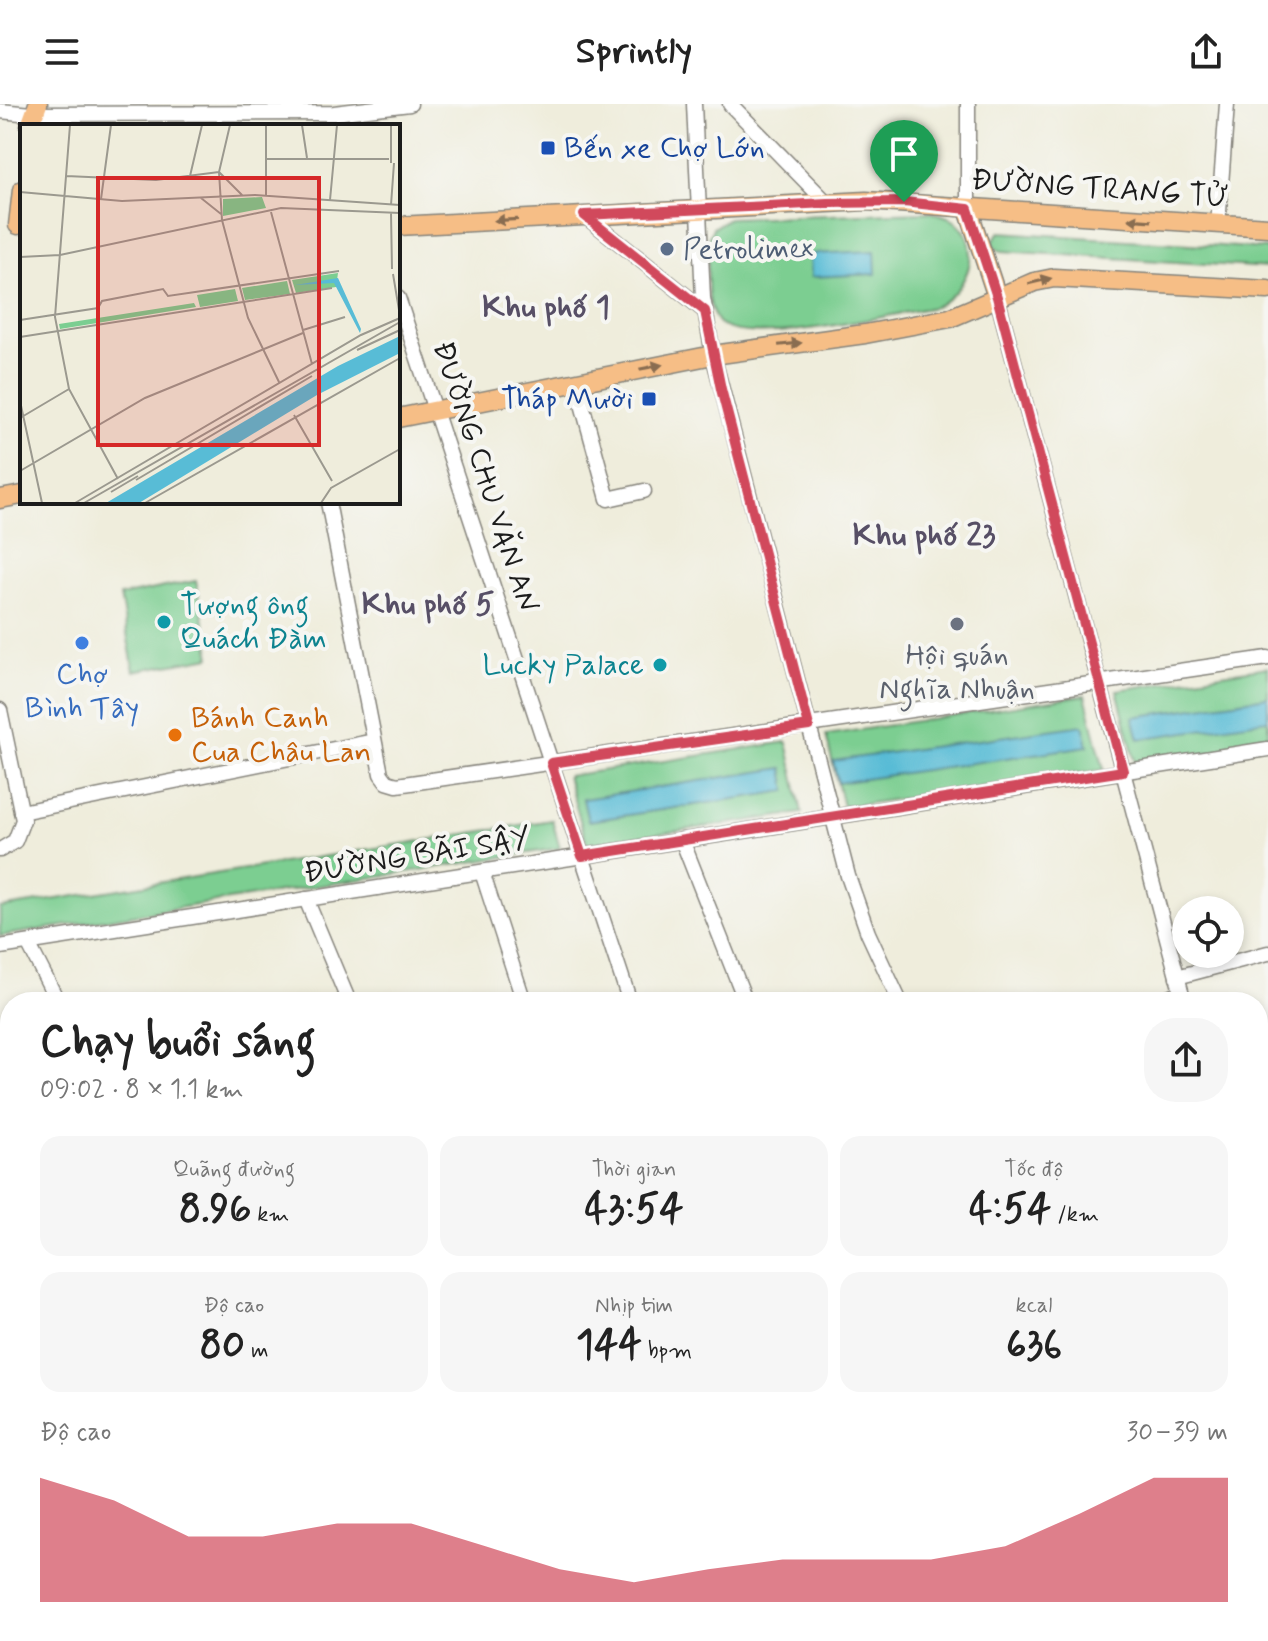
<!DOCTYPE html>
<html lang="vi">
<head>
<meta charset="utf-8">
<style>
  :root { --surface:#fff; --page:#f6f6f6; --text:#222; --muted:#767676; --accent:#d1495b }
  body { margin:0; font-family:Mynerve,sans-serif; background:var(--page); color:var(--text); height:100vh; display:flex; flex-direction:column; font-size:30px; white-space:nowrap }
  * { box-sizing:border-box; margin:0 }
  p { font-size:26px; color:var(--muted) }
  .icon { flex:none; width:44px; height:44px; fill:none; stroke:currentColor; stroke-width:2; stroke-linecap:round; stroke-linejoin:round }
  .map { position:relative; flex:1; overflow:hidden }
  .drawer { position:absolute; left:0px; top:888px; width:1268px; height:650px; display:flex; flex-direction:column; background:var(--surface); border-radius:32px 32px 0 0; box-shadow:0 4px 12px #0003 }
  .drawer>* { flex:none }
  .buttons { position:absolute; left:1172px; top:792px; display:grid; gap:16px }
  .buttons a { display:grid; place-items:center; width:72px; height:72px; border-radius:50%; background:var(--surface); box-shadow:0 4px 12px #0003; font-size:40px }
  .pin { position:absolute; display:grid; place-items:center; width:68px; height:68px; color:#fff; margin:-82px -34px; border-radius:50% 50% 50% 0; rotate:-45deg; box-shadow:0 0 8px #0007 }
  .pin .icon { rotate:45deg }
  .round { display:grid; place-items:center; flex:none; width:84px; height:84px; border-radius:32px; background:var(--page) }
  .summary { display:flex; align-items:center; justify-content:space-between; height:136px; padding:0 40px }
  h1 { font-size:44px; font-weight:700; line-height:60px }
  .stats { display:grid; grid-template-columns:repeat(3,1fr); gap:12px; height:136px; padding:8px 40px }
  .stats div { display:grid; align-content:center; border-radius:20px; background:var(--page); text-align:center }
  .stats b { font-size:40px; font-weight:700 }
  .stats small { font-size:22px; font-weight:400 }
  .stats p { font-size:22px }
  .chart { height:224px; padding:16px 40px }
  .chart p { display:flex; justify-content:space-between }
  .chart svg { width:100%; height:144px; margin-top:8px; fill:var(--accent); opacity:.7 }
  header { display:flex; justify-content:space-between; align-items:center; height:104px; padding:0 40px; background:var(--surface); font-size:36px; font-weight:700 }
  .map>svg:first-child { display:block }
  .green { fill:#7bce91; stroke:#4c7556; stroke-width:2 }
  .water { fill:#58bcd6; stroke:#3a6c79; stroke-width:2 }
  .lines { fill:none; stroke-linecap:round; stroke-linejoin:round }
  .minor-casing { stroke:#86847c; stroke-width:17 }
  .major-casing { stroke:#86847c; stroke-width:21 }
  .highway-casing { stroke:#86847c; stroke-width:25 }
  .minor { stroke:#fff; stroke-width:14 }
  .major { stroke:#f6be86; stroke-width:18 }
  .highway { stroke:#f6be86; stroke-width:22 }
  .oneway { fill:#896d51 }
  .route-casing { stroke:#fff; stroke-width:16 }
  .route { stroke:#d1495b; stroke-width:10 }
  .transit-dot { fill:#1a4fb4; stroke:#f6f6f2; stroke-width:3 }
  .service-dot { fill:#5c6f8a; stroke:#f6f6f2; stroke-width:3 }
  .culture-dot { fill:#0f9aa8; stroke:#f6f6f2; stroke-width:3 }
  .worship-dot { fill:#6b7280; stroke:#f6f6f2; stroke-width:3 }
  .shop-dot { fill:#3f7fe0; stroke:#f6f6f2; stroke-width:3 }
  .food-dot { fill:#e8710a; stroke:#f6f6f2; stroke-width:3 }
  .labels { text-anchor:middle; dominant-baseline:central; stroke-width:8; stroke-linejoin:round; paint-order:stroke }
  .transit-label { font-size:30px; fill:#164399; stroke:#f6f6f2; text-anchor:start }
  .street-label { font-size:30px; fill:#1c1c1c; stroke:#f6f6f2 }
  .service-label { font-size:30px; fill:#4e5e75; stroke:#f6f6f2; text-anchor:start }
  .culture-label { font-size:30px; fill:#0d838f; stroke:#f6f6f2; text-anchor:start }
  .worship-label { font-size:30px; fill:#5b616d; stroke:#f6f6f2 }
  .shop-label { font-size:30px; fill:#366cbe; stroke:#f6f6f2 }
  .food-label { font-size:30px; fill:#c56008; stroke:#f6f6f2; text-anchor:start }
  .neighbourhood-label { font-size:32px; font-weight:bold; fill:#574f66; stroke:#f6f6f2 }
  .inset-road { fill:none; stroke:#9b998f; stroke-width:2 }
  .view { fill:#d62828; fill-opacity:0.15; stroke:#d62828; stroke-width:4 }
  .inset-edge { fill:none; stroke:#1c1c1c; stroke-width:4 }
</style>
</head>
<body>
<header><svg class="icon" aria-label="menu" viewBox="0 0 24 24"><path d="M4 6h16M4 12h16M4 18h16"/></svg>Sprintly<svg class="icon" aria-label="share" viewBox="0 0 24 24"><path d="M12 15V3M7 8l5-5 5 5M5 13v7h14v-7"/></svg></header>
<div class="map">
<svg width="1268" height="1537" viewBox="0 0 1268 1537">
  <rect width="100%" height="100%" fill="#f6f6f2"/>
  <filter id="ink" filterUnits="userSpaceOnUse"><feTurbulence type="fractalNoise" baseFrequency=".0125" numOctaves="2"/><feDisplacementMap in="SourceGraphic" scale="16" xChannelSelector="R" yChannelSelector="G"/><feConvolveMatrix kernelMatrix="1 2 1 2 8 2 1 2 1" color-interpolation-filters="sRGB"/></filter>
  <filter id="wash" filterUnits="userSpaceOnUse"><feTurbulence type="fractalNoise" baseFrequency=".006" numOctaves="4" result="noise"/><feDisplacementMap in="SourceGraphic" scale="32" xChannelSelector="R" yChannelSelector="G"/><feGaussianBlur stdDeviation="1.8" result="paint"/><feColorMatrix in="noise" values="0 0 0 0 0 0 0 0 0 0 0 0 0 0 0 0 0 1.4 0 .05"/><feComposite in="paint" operator="in"/></filter>
  <g filter="url(#wash)">
    <rect width="100%" height="100%" fill="#efeddc"/>
    <g class="green">
      <path d="M928 108C989 114 979 183 934 203 898 209 737 247 717 217 703 195 709 158 709 133L713 124 729 114Z"/>
      <path d="M1000 128 1268 145V164L1002 147 995 144 993 136Z"/>
      <path d="M196 477 211 553 134 567 120 492Z"/>
      <path d="M1268 563V641L1136 661 1117 586Z"/>
      <path d="M1085 591 1104 666 843 703 826 631Z"/>
      <path d="M787 638 802 709 587 740 567 672Z"/>
      <path d="M552 716 560 744 0 832V804Z"/>
    </g>
    <g class="water">
      <path d="M875 147 876 170 811 173 810 150Z"/>
      <path d="M1268 593V616L1139 635 1133 613Z"/>
      <path d="M1083 621 1088 642 838 679 833 657Z"/>
      <path d="M783 664 787 687 588 717 583 695Z"/>
      <path d="M1268 1148V1246L1258 1251V1154Z"/>
      <path d="M621 1528H797L780 1537H605Z"/>
    </g>
  </g>
  <g filter="url(#ink)">
    <g class="lines">
      <defs>
        <g id="minor">
          <path d="M694 0 703 194 713 251 848 772 868 829 900 898"/>
          <path d="M730 0 827 99"/>
          <path d="M968 0V105"/>
          <path d="M0 7 31 10 334 9 410 0"/>
          <path d="M584 111 705 207"/>
          <path d="M1218 121 1227 0"/>
          <path d="M997 193 1184 898"/>
          <path d="M398 194 630 898"/>
          <path d="M576 278 608 395 644 387"/>
          <path d="M328 398 381 670 387 678 397 681 1268 554"/>
          <path d="M0 606 23 716 15 737 0 746"/>
          <path d="M21 708 374 637"/>
          <path d="M682 736 744 893"/>
          <path d="M482 768 524 898"/>
          <path d="M306 795 349 898"/>
          <path d="M28 839 58 898"/>
          <path d="M0 843 1268 645"/>
          <path d="M1177 873 1268 849"/>
          <path d="M1156 898 1181 888"/>
          <path d="M0 1117 10 1112"/>
          <path d="M1258 1283 1268 1277"/>
          <path d="M0 1328 10 1347"/>
          <path d="M0 1421 10 1415"/>
          <path d="M1258 1457 1266 1452"/>
          <path d="M1222 1528 1227 1537"/>
          <path d="M1139 1533 1146 1528"/>
          <path d="M410 1537 411 1528"/>
          <path d="M824 1537 839 1528"/>
        </g>
        <g id="major">
          <path d="M30 22 38 0"/>
          <path d="M968 105 997 193"/>
          <path d="M18 121 22 86"/>
          <path d="M398 122 866 97 1268 123"/>
          <path d="M398 314 713 251 865 230 950 214 1034 178 1054 174 1268 186"/>
          <path d="M0 395 22 391"/>
          <path d="M1258 1050 1268 1044"/>
          <path d="M1258 1124 1268 1118"/>
          <path d="M0 1515 12 1537"/>
          <path d="M422 1537 437 1528"/>
          <path d="M547 1537 562 1528"/>
        </g>
        <g id="highway">
          <path d="M1258 1080 1268 1074"/>
          <path d="M1258 1106 1268 1100"/>
          <path d="M479 1537 494 1528"/>
          <path d="M522 1537 537 1528"/>
        </g>
      </defs>
      <use href="#minor" class="minor-casing"/>
      <use href="#major" class="major-casing"/>
      <use href="#highway" class="highway-casing"/>
      <use href="#minor" class="minor"/>
      <use href="#major" class="major"/>
      <use href="#highway" class="highway"/>
    </g>
    <defs><path id="oneway-solid" d="M-6-.8H1V-3.2L6.5 0L1 3.2V.8H-6Z" transform="scale(2)"/></defs>
    <g class="oneway">
      <use href="#oneway-solid" transform="translate(506 116) rotate(177)"/>
      <use href="#oneway-solid" transform="translate(1140 116) rotate(-176)"/>
      <use href="#oneway-solid" transform="translate(1040 177) rotate(-13)"/>
      <use href="#oneway-solid" transform="translate(790 240) rotate(-6)"/>
      <use href="#oneway-solid" transform="translate(651 263) rotate(-11)"/>
    </g>
  </g>
  <g class="lines" filter="url(#ink)">
    <defs>
      <path id="route" d="M904 98 968 105 997 193 1123 667 582 752 551 659 809 622 721 285 705 207 584 111 827 99Z"/>
    </defs>
    <use href="#route" class="route-casing"/>
    <use href="#route" class="route"/>
  </g>
  <g class="transit-dot">
    <rect x="540" y="36" width="16" height="16" rx="4"/>
    <rect x="641" y="287" width="16" height="16" rx="4"/>
  </g>
  <circle class="service-dot" cx="667" cy="145" r="8"/>
  <g class="culture-dot">
    <circle cx="164" cy="518" r="8"/>
    <circle cx="660" cy="561" r="8"/>
  </g>
  <circle class="worship-dot" cx="957" cy="520" r="8"/>
  <circle class="shop-dot" cx="82" cy="539" r="8"/>
  <circle class="food-dot" cx="175" cy="631" r="8"/>
  <g class="labels">
    <g class="transit-label">
      <text x="564" y="44">Bến xe Chợ Lớn</text>
      <text x="633" y="295" text-anchor="end">Tháp Mười</text>
    </g>
    <g class="street-label">
      <text transform="translate(1100 85) rotate(4)">ĐƯỜNG TRANG TỬ</text>
      <text transform="translate(485 373) rotate(72)">ĐƯỜNG CHU VĂN AN</text>
      <text transform="translate(417 752) rotate(-9)">ĐƯỜNG BÃI SẬY</text>
    </g>
    <g class="service-label">
      <text x="683" y="145">Petrolimex</text>
    </g>
    <g class="culture-label">
      <text x="180" y="501">Tượng ông<tspan x="180" dy="34">Quách Đàm</tspan></text>
      <text x="644" y="561" text-anchor="end">Lucky Palace</text>
    </g>
    <g class="worship-label">
      <text x="957" y="551">Hội quán<tspan x="957" dy="34">Nghĩa Nhuận</tspan></text>
    </g>
    <g class="shop-label">
      <text x="82" y="570">Chợ<tspan x="82" dy="34">Bình Tây</tspan></text>
    </g>
    <g class="food-label">
      <text x="191" y="614">Bánh Canh<tspan x="191" dy="34">Cua Châu Lan</tspan></text>
    </g>
    <g class="neighbourhood-label">
      <text x="546" y="204">Khu phố 1</text>
      <text x="924" y="432">Khu phố 23</text>
      <text x="428" y="501">Khu phố 5</text>
    </g>
  </g>
  <g transform="translate(20 20)">
    <rect width="380" height="380" fill="#efeddc"/>
    <path d="M242 73 246 84 203 92V75ZM318 149 316 163 276 169 272 156ZM267 157 270 170 225 176 222 164ZM215 165 218 177 180 183 177 171ZM174 179 176 183 40 205 39 200Z" fill="#7bce91"/>
    <path d="M318 154 341 205 340 209 314 159 275 161ZM380 212V229L297 271 119 379H86L318 242Z" fill="#58bcd6"/>
    <path class="inset-road" d="M50 1 35 193 49 265 98 355M174 1H241M210 1 199 48 202 96 228 194 259 258M246 1V71M282 1 287 34M246 35H369M371 39V1M199 48 222 71M46 52 136 56 199 48M170 52 182 1M0 68 45 72M45 72 102 77 235 71 380 81M181 74 201 90M81 75 91 1M310 76 317 1M371 81 374 39M251 88 292 240M371 89 372 145M0 133 40 131 261 84 380 89M373 150 380 192M0 196 78 184 82 177 143 165 148 172 319 147M283 206 325 193M0 213 312 164M337 226 380 206M0 277 22 379M274 291 312 357M0 294 49 265M0 347 125 274 283 209M116 356 292 252M91 368 118 352M55 379 341 211 380 194M64 379 380 198M125 379 380 234M301 379 311 364 380 325"/>
    <path class="view" d="M78 54H299V321H78Z"/>
    <rect width="380" height="380" class="inset-edge"/>
  </g>
</svg>
<div class="buttons">
<a><svg class="icon" aria-label="locate" viewBox="0 0 24 24"><circle cx="12" cy="12" r="6"/><path d="M12 2v4M12 18v4M2 12h4M18 12h4"/></svg></a>
</div>
<div class="pin" style="left:904px;top:98px;background:#1e9e55"><svg class="icon" aria-label="arrive" viewBox="0 0 24 24"><path d="M6 21V4h12l-3 4 3 4H6"/></svg></div>
<section class="drawer">
<div class="summary"><div><h1>Chạy buổi sáng</h1><p>09:02 · 8 × 1.1 km</p></div><a class="round"><svg class="icon" aria-label="share" viewBox="0 0 24 24"><path d="M12 15V3M7 8l5-5 5 5M5 13v7h14v-7"/></svg></a></div>
<div class="stats">
<div><p>Quãng đường</p><b>8.96<small> km</small></b></div>
<div><p>Thời gian</p><b>43:54</b></div>
<div><p>Tốc độ</p><b>4:54<small> /km</small></b></div>
</div>
<div class="stats">
<div><p>Độ cao</p><b>80<small> m</small></b></div>
<div><p>Nhịp tim</p><b>144<small> bpm</small></b></div>
<div><p>kcal</p><b>636</b></div>
</div>
<div class="chart"><p><span>Độ cao</span>30–39 m</p>
<svg viewBox="0 0 160 44" preserveAspectRatio="none"><path d="M0 44V6L10 13L20 24L30 24L40 20L50 20L60 27L70 34L80 38L90 34L100 31L110 31L120 31L130 27L140 17L150 6L160 6V44z"/></svg>
</div>
</section>
</div>
</body>
</html>
